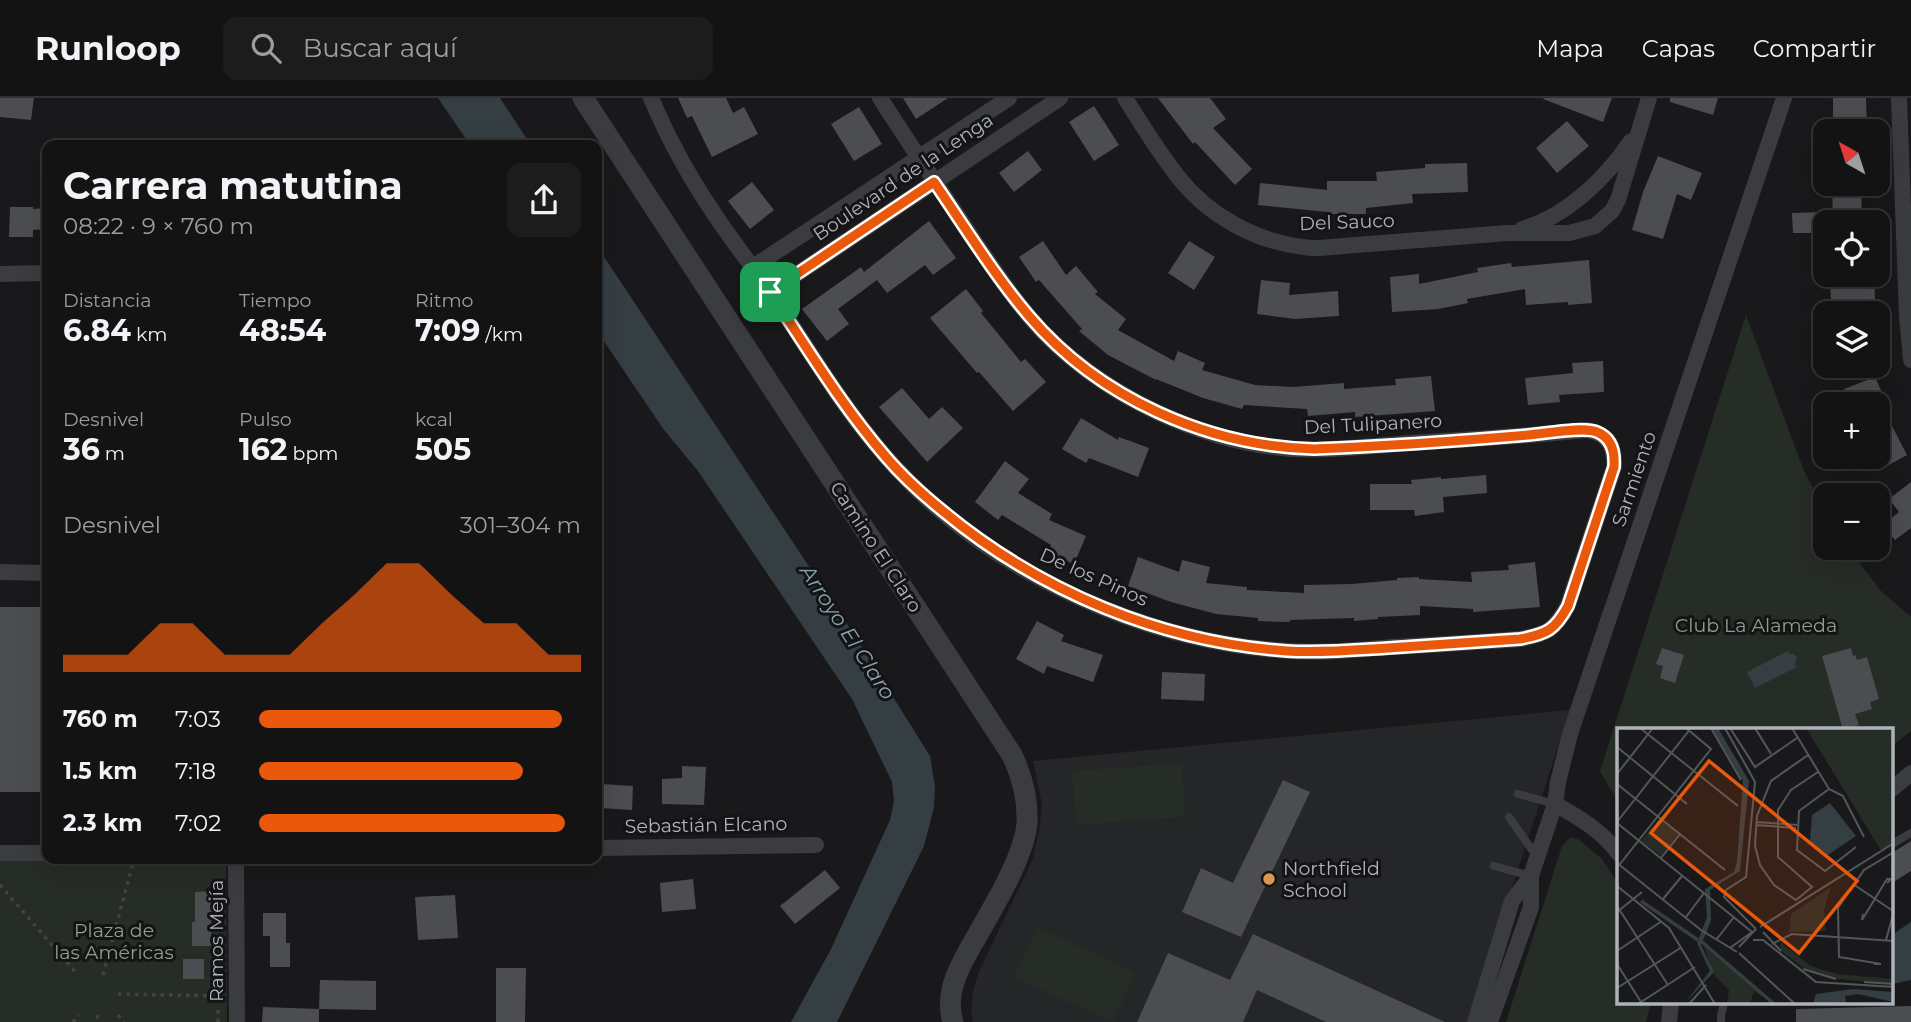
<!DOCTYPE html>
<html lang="es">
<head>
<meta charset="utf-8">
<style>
  :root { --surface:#131314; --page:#1c1c1d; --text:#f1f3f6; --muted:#9d9ea0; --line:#323234; --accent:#ea580c }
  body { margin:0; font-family:Montserrat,sans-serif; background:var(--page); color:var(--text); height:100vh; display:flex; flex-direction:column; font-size:26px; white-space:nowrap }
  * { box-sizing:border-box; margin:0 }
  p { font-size:23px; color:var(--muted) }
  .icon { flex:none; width:38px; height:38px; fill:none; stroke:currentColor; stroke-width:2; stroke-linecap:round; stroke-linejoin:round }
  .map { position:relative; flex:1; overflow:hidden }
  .panel { position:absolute; left:42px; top:42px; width:560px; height:724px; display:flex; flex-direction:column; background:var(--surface); border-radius:14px; box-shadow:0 7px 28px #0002,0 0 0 2px var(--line) }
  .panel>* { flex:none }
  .needle { width:46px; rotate:321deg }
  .tools { position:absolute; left:1813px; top:21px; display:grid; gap:14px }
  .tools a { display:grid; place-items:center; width:77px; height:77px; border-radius:14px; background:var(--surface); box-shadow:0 7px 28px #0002,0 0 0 2px var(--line); font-size:35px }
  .pin { position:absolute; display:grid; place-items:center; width:60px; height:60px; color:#fff; margin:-30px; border-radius:14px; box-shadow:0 4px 10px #0006 }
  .round { display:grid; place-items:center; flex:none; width:74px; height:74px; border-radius:14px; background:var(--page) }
  .head { display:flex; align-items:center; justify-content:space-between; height:119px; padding:0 21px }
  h1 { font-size:38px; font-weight:700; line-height:52px }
  .figures { display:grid; grid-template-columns:repeat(3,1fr); gap:10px; height:119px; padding:7px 21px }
  .figures div { display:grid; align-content:center }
  .figures b { font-size:30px; font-weight:700 }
  .figures small { font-size:19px; font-weight:400 }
  .figures p { font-size:19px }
  .chart { height:196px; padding:14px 21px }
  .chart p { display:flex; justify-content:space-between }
  .chart svg { width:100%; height:126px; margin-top:7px; fill:var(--accent); opacity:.7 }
  ul { padding:0 21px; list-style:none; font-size:23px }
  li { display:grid; grid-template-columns:112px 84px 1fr; align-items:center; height:52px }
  li i { height:18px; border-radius:9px; background:var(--accent) }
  header { display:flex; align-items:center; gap:42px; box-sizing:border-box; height:98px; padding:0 35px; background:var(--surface); border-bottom:2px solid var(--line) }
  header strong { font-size:33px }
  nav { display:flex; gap:38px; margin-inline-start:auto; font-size:24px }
  .search { width:490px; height:63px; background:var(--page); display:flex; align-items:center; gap:18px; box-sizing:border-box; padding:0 24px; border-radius:14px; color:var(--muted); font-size:26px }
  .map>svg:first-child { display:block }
  .built { fill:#252628 }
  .green { fill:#262c26 }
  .water { fill:#353e43 }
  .building { fill:#4b4d50 }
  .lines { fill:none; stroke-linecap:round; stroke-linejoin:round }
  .path { stroke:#414346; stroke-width:3.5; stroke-dasharray:3.5 5; stroke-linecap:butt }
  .service { stroke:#3b3c3f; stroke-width:8 }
  .minor { stroke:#3b3c3f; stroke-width:16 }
  .tertiary { stroke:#3b3c3f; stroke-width:21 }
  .route-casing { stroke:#fff; stroke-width:14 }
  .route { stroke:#ea580c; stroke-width:9 }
  .poi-dot { fill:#dd954f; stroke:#141416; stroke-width:2.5 }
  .labels { text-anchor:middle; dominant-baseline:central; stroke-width:6; stroke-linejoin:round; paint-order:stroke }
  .street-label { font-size:19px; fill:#adb3b9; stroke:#141416 }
  .park-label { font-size:19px; fill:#8aa187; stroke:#141416 }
  .poi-label { font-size:19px; fill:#adb3b9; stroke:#141416; text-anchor:start }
  .water-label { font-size:21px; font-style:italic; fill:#89a4af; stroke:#141416 }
  .inset-river { fill:none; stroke:#353e43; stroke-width:3.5 }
  .inset-road { fill:none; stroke:#54575a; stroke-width:2 }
  .view { fill:#e8590c; fill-opacity:0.15; stroke:#e8590c; stroke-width:3.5 }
  .inset-edge { fill:none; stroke:#adb3b9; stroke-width:3.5 }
</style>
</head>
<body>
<header>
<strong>Runloop</strong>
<div class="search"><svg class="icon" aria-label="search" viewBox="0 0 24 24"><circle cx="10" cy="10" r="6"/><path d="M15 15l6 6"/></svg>Buscar aquí</div>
<nav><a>Mapa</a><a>Capas</a><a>Compartir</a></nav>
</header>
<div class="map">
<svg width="1911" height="924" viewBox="0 0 1911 924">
  <rect width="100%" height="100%" fill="#19191b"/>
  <path class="built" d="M1570 612 1468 924H973L971 915 973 893 979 873 1033 761 1039 733 1042 707 1033 663Z"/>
  <g class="green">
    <path d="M1746 217 1804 373 1825 412V450H1848L1881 493 1911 519V633L1892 648V632H1619V706L1600 673Z"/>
    <path d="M1182 665 1185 719 1076 727 1072 673Z"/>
    <path d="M1571 739 1578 741 1602 761 1619 787V905H1651L1646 924H1506L1562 748Z"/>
    <path d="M220 761 226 767 227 924H0V762Z"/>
    <path d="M1037 829 1136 875 1113 924 1014 879Z"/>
  </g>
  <g class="water">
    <path d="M438 0H500L531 47H470Z"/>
    <path d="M597 148 851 532 930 658 935 689 934 709 924 748 837 924H791L831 851 890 722 894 703 892 684 852 601 698 373 664 332 597 233Z"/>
    <path d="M1788 553 1790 556H1794L1797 559 1795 566 1797 569 1755 590 1747 574Z"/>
    <path d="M1911 824V882L1892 886V837Z"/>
  </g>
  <g class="building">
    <path d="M0 0H34L31 22 0 19Z"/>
    <path d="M678 0H726L733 15 744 9 758 36 712 59 692 18 687 20Z"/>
    <path d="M903 0H948L916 21Z"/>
    <path d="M1158 0H1210L1226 21 1213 30 1252 71 1235 87 1195 44 1193 46Z"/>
    <path d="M1544 0H1612L1603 24 1543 1Z"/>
    <path d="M1670 0H1718L1713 17 1670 4Z"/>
    <path d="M1833 0H1866L1867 33H1833Z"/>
    <path d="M1094 8 1119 47 1094 63 1069 24Z"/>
    <path d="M859 9 882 46 854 63 831 26Z"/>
    <path d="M1567 23 1589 48 1557 75 1536 50Z"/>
    <path d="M1028 53 1042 72 1014 94 999 75Z"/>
    <path d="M1658 58 1702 75 1691 102 1677 96 1663 141 1632 132 1643 94Z"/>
    <path d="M1467 65 1468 94 1412 96 1413 105 1366 110V116H1327V114L1258 107 1260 85 1327 92V83H1377L1376 74 1425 70V66Z"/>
    <path d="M752 84 774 112 750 131 728 103Z"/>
    <path d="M1832 86H1861L1862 124H1833Z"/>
    <path d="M10 109H33V111L47 110V131L33 132V139H9Z"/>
    <path d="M1825 114V135H1793L1792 115Z"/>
    <path d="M929 123 956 160 933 177 925 167 887 195 877 182 838 211 849 226 827 243 802 211 861 169 864 174Z"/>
    <path d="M1043 143 1066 177 1076 168 1098 194 1095 196 1126 221 1118 232 1174 263 1178 253 1205 265 1202 272 1255 287 1293 289 1344 285V291L1396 287 1395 281 1431 278 1435 313 1355 319V314L1308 318 1307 311 1244 307 1242 311 1203 300 1156 281V282L1108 257 1079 233 1082 231 1039 182 1036 184 1019 159Z"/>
    <path d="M1189 143 1215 159 1194 192 1168 175Z"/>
    <path d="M1589 162 1592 205 1568 207V204L1526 207 1525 191 1467 201 1468 205 1438 211 1392 214 1390 179 1419 176V186L1478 174 1477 170 1511 165 1512 169Z"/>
    <path d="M1830 177H1874L1875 201 1831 202Z"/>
    <path d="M1261 182 1290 185 1289 197 1338 193 1339 218 1295 221 1257 216Z"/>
    <path d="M966 191 983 213 981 215 1021 264 1025 261 1046 284 1013 313 979 274 977 275 930 220Z"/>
    <path d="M1603 263 1604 294 1559 297 1560 304 1528 307 1525 280 1573 275 1572 265Z"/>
    <path d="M1875 279 1884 299 1878 301 1907 357 1878 373V306H1850L1844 291Z"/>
    <path d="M902 290 929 321 942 309 963 330 927 364 879 309Z"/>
    <path d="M1081 320 1118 342 1119 339 1149 350 1138 379 1089 360 1086 365 1062 351Z"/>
    <path d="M1005 363 1029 381 1018 395 1052 416 1049 422 1086 438 1074 466 1048 455 1051 447 1002 417 998 422 975 404Z"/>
    <path d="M1486 377 1487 395 1443 399 1444 414 1415 418 1414 412H1370V386H1412L1411 382 1441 379V381Z"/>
    <path d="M1911 384V430L1895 442 1883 427 1899 414 1889 401Z"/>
    <path d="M1138 459 1179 474 1182 462 1210 469 1206 485 1247 489V492L1304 495V487L1352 486 1397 482V480L1419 479V481L1472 484 1471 474 1509 472 1508 467 1535 464 1540 509 1473 514V511L1420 508V517L1378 519V521L1354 523V520L1290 522V524L1258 523V520L1216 516 1171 504 1128 488Z"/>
    <rect x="0" y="509" width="47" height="185"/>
    <path d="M1037 523 1064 537 1061 543 1103 557 1093 584 1047 568 1044 576 1016 561Z"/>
    <path d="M1662 550 1684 557 1675 585 1660 580 1663 568 1656 566Z"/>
    <path d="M1851 550 1853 558 1855 557 1857 562 1867 559 1879 601 1870 604 1872 611 1855 616 1859 627 1843 632 1822 558Z"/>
    <path d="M1162 574 1205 576 1204 603 1161 601Z"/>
    <path d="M682 668 706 669 704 707 662 706V681L682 680Z"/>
    <path d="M1283 682 1310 694 1241 839 1182 814 1201 770 1233 785Z"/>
    <path d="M602 686 633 688 632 712 600 710Z"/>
    <path d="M1911 743V773L1892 785V755Z"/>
    <path d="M825 772 840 790 795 826 780 808Z"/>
    <path d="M693 781 696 811 662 814 660 785Z"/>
    <path d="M215 793V822H211V848H192V824H195V794Z"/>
    <path d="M455 797 458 840 418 842 415 799Z"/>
    <path d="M263 815H286V845H290V869H270V838H263Z"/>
    <path d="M1253 836 1445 924H1326L1257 892 1243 924H1137L1168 855 1230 882Z"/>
    <rect x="183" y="861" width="21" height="20"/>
    <path d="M496 870H526L525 924H496Z"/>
    <path d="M320 882 376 883V912L319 911Z"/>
    <path d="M1911 908V924H1796V911Z"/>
    <path d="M263 909 319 911V924H262Z"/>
  </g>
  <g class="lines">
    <g class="path">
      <path d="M0 787 78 877"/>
      <path d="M103 877 134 761"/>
      <path d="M118 896 221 898"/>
      <path d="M97 917 98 924"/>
      <path d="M118 917 124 924"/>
      <path d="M73 924 79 917"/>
      <path d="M218 924V912"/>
    </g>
    <g class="service">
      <path d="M1518 696 1555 706"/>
      <path d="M1509 719 1537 759"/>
      <path d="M1892 746 1911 735"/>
      <path d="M1494 768 1531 778"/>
      <path d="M1721 924V917L1724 905"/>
    </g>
    <g class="minor">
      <path d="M651 0C669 43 692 84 719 123 739 152 761 180 781 210 817 265 851 322 896 370 993 476 1147 545 1290 553 1324 555 1357 552 1391 549 1434 547 1477 544 1520 541 1547 536 1555 532 1568 507L1614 369C1615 348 1609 337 1588 332 1534 337 1479 341 1424 344 1381 347 1336 353 1292 351 1204 345 1109 300 1047 238 1018 209 996 174 973 141 942 94 910 47 880 0"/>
      <path d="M1125 0C1142 27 1159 55 1179 80 1209 118 1257 144 1304 149 1313 151 1322 150 1331 149L1508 135H1569L1595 128 1612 113 1618 102 1649 0"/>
      <path d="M1899 0 1907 219 1911 262"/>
      <path d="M1522 131C1566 119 1606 80 1631 43"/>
      <path d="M753 169 1009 0"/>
      <path d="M0 176 47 175"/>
      <path d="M770 194 1060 0"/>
      <path d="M0 474 47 475"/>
      <path d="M1892 691 1911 675"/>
      <path d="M1555 706C1580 720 1602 733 1619 756"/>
      <path d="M597 750 816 747"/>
      <path d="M0 755H47"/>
      <path d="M236 761 237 924"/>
      <path d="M1475 924 1512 803 1531 778 1555 706 1558 684 1570 636 1784 0"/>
      <path d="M1490 924 1531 809V778"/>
      <path d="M1669 924 1671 905"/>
    </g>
    <path class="tertiary" d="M583 0 1012 657C1022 678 1028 702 1027 725 1024 762 987 819 969 852 956 875 945 898 953 924"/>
  </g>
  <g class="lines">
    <defs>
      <path id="route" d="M934 84C965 129 994 177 1029 218 1099 300 1207 348 1314 351 1386 348 1457 343 1528 337 1544 336 1583 328 1597 334 1612 340 1615 355 1614 369L1568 508C1555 532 1547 536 1520 541 1476 544 1432 547 1388 550 1355 552 1321 555 1287 553 1161 544 1041 494 944 414 923 397 903 379 886 359 842 308 807 250 770 194Z"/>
    </defs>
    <use href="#route" class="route-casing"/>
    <use href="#route" class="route"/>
  </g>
  <circle class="poi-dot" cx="1269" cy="781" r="7"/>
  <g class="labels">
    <g class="street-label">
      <text transform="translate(903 79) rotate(-34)">Boulevard de la Lenga</text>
      <text transform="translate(1347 124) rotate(-2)">Del Sauco</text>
      <text transform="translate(1373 326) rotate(-3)">Del Tulipanero</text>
      <text transform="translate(1634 381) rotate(-71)">Sarmiento</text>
      <text transform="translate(876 449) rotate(57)">Camino El Claro</text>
      <text transform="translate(1094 479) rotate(24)">De los Pinos</text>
      <text transform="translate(706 727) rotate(-1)">Sebastián Elcano</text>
      <text transform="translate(216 843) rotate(-90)">Ramos Mejía</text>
    </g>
    <g class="park-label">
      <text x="1756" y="527">Club La Alameda</text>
      <text x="114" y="832">Plaza de<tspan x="114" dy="22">las Américas</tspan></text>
    </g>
    <g class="poi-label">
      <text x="1283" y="770">Northfield<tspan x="1283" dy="22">School</tspan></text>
    </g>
    <g class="water-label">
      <text transform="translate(848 534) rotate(57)">Arroyo El Claro</text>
    </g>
  </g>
  <g transform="translate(1617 630)">
    <rect width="276" height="276" fill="#19191b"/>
    <path d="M189 0H276V116L265 124ZM42 91 61 106 44 128 24 113ZM213 160 207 183 209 203 172 204 174 186ZM85 213 139 258 158 276 137 263 133 276H110L112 262 97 247ZM163 214 194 238 220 246 276 251V256L221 251 188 241 164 223Z" fill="#262c26"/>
    <path d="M95 0H101L132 53 123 143 93 162 94 193 84 217 97 244 67 276 93 243 80 215 90 189 88 161 117 144 120 133 126 53ZM213 75 239 108 211 127 193 113 195 87ZM236 261 276 264V274L241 266 228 268 229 276H196L199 266Z" fill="#353e43"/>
    <path class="inset-river" d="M24 173 81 212M85 214 157 276"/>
    <path class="inset-road" d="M23 0 121 78M94 0 124 52M108 0 138 54 129 149 109 162 107 169 139 201M113 0 138 39 180 10M138 0 154 26M175 0 212 61 226 68 247 109M0 19 70 76M191 27 154 53 140 88 138 118 143 137 157 157 179 172 195 159 161 129V82L174 62 201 44M0 46 36 0M0 56 108 142M212 61 182 83 180 122 208 143 239 119M0 94 74 0M140 94 180 97M0 95 135 204 113 220M139 97 179 100M44 130 63 106M0 135 84 202 120 224M3 136 94 21 69 0M236 156 276 183M0 158 52 200 98 276M46 171 65 148M0 178 51 257M0 184 25 164M246 186 245 192 270 151H274L270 155M69 189 87 165M143 199 277 115M146 204 164 223M99 212 117 189M136 212H146L199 254 277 259M269 212 277 183M155 216 175 206 277 213M122 219 139 201M0 223 45 193M122 225 178 276M0 236 24 274M257 236H264L222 229 221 180 247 142 277 124M186 241 219 251M247 254 277 256M0 260 65 219M21 276 78 239M72 276 89 257"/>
    <path class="view" d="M92 33 240 153 182 225 34 105Z"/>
    <rect width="276" height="276" class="inset-edge"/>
  </g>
</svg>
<div class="tools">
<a><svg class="needle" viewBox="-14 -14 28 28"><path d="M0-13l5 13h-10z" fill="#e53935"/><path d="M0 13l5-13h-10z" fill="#9d9ea0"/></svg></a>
<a><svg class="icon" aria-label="locate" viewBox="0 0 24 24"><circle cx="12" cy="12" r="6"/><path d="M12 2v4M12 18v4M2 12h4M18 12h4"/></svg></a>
<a><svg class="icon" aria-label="layers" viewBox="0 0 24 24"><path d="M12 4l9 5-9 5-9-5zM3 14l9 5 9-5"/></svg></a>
<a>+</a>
<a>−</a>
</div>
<div class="pin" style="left:770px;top:194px;background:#1e9e55"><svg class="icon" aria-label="arrive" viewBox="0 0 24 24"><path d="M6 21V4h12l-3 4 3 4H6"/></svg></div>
<section class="panel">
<div class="head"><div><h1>Carrera matutina</h1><p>08:22 · 9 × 760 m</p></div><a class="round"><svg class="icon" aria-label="share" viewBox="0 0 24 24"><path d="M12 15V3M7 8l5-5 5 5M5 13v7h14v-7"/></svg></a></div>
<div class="figures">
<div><p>Distancia</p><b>6.84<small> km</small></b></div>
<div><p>Tiempo</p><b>48:54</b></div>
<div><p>Ritmo</p><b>7:09<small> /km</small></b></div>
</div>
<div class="figures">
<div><p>Desnivel</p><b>36<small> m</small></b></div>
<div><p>Pulso</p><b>162<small> bpm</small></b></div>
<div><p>kcal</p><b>505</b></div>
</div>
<div class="chart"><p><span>Desnivel</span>301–304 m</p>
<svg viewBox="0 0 160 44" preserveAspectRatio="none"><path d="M0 44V38L10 38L20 38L30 27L40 27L50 38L60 38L70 38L80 27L90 17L100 6L110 6L120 17L130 27L140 27L150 38L160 38V44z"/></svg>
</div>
<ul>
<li><b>760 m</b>7:03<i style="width:94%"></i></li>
<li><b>1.5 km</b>7:18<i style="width:82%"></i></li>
<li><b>2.3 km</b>7:02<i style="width:95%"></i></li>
</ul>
</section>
</div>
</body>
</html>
